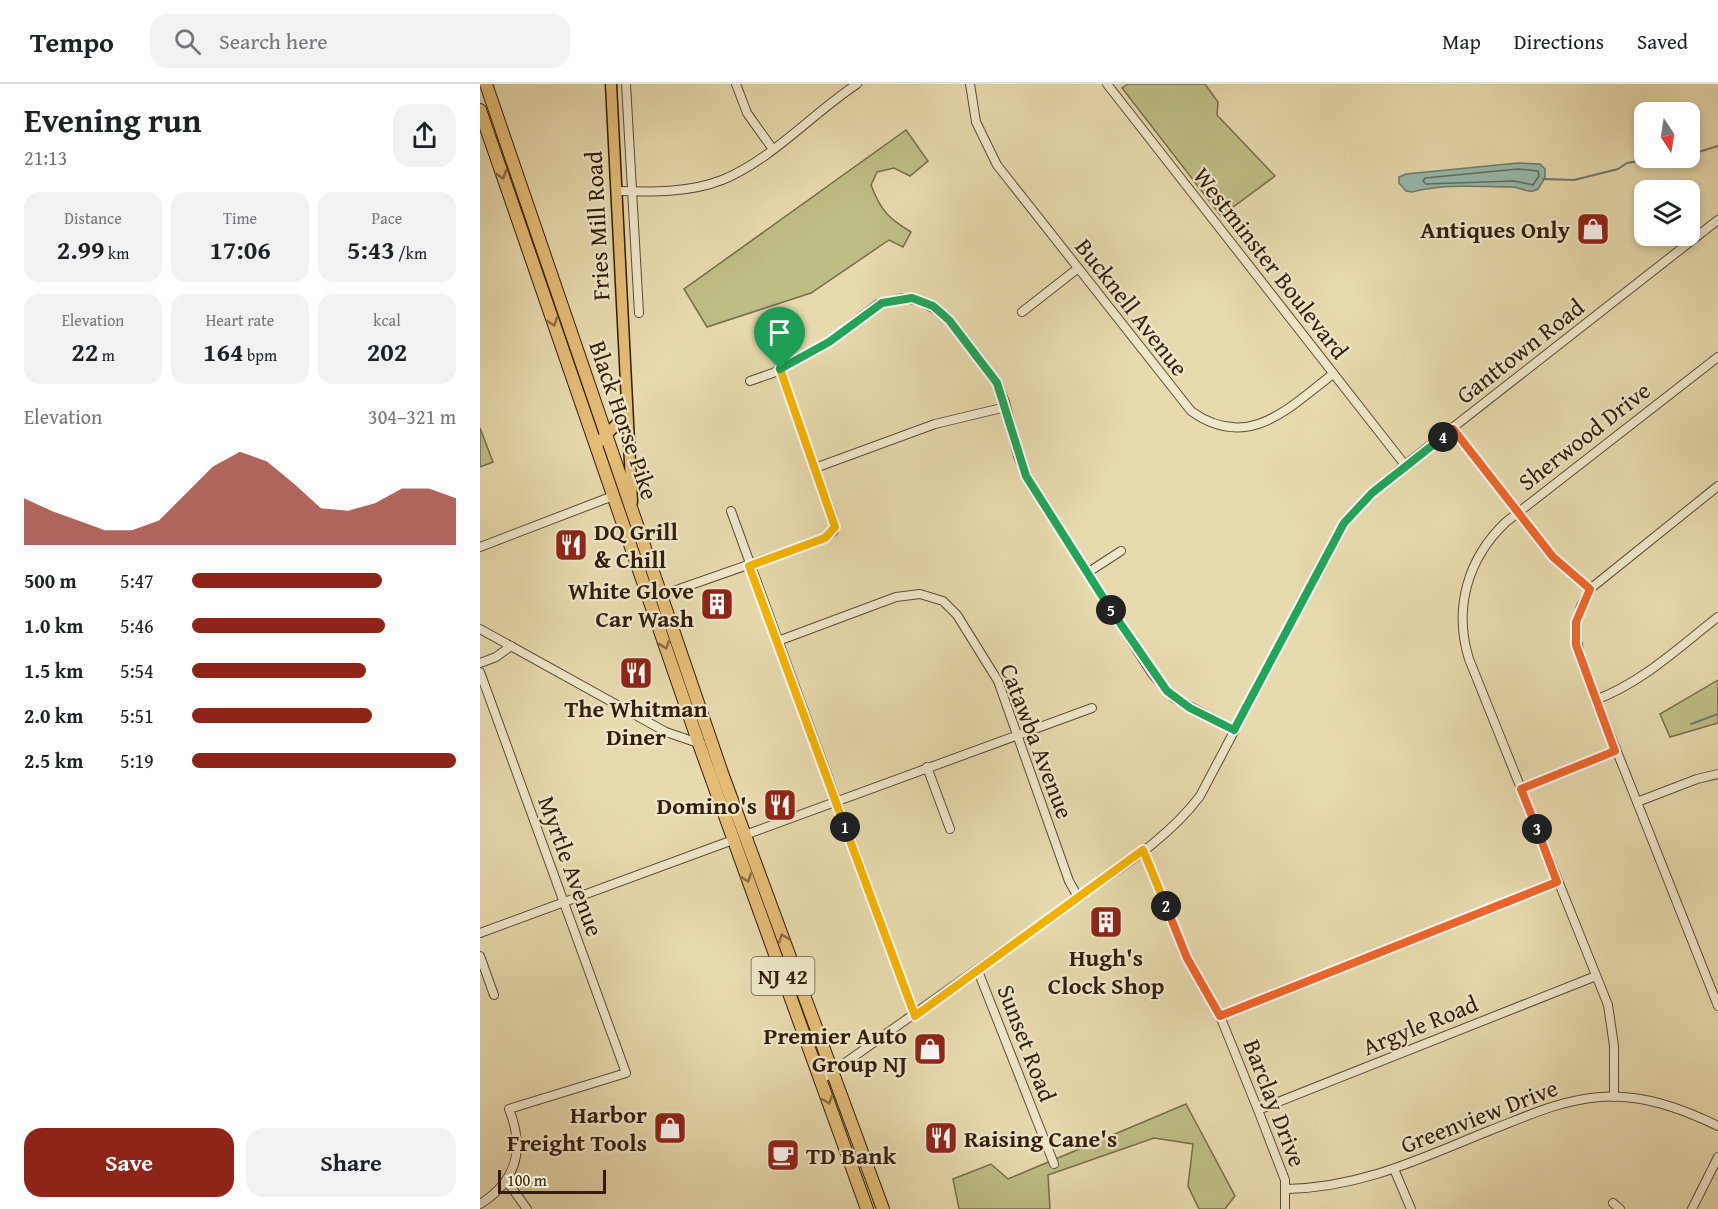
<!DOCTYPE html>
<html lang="en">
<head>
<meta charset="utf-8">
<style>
  :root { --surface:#fff; --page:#f2f2f2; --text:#202124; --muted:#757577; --line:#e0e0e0; --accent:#8f2418 }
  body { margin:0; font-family:"Gentium Book Plus",serif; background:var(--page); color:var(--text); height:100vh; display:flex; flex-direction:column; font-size:22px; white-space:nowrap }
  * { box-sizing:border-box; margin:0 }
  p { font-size:20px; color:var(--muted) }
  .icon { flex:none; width:33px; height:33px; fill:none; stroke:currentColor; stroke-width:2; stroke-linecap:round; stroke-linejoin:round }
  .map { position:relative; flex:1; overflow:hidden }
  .drawer { display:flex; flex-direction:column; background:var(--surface); width:480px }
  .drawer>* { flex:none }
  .needle { width:39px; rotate:168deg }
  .tools { position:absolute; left:1154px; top:18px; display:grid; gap:12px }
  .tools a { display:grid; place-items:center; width:66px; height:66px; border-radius:12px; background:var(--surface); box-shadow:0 3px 9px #0003; font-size:30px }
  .scale { position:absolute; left:18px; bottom:15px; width:108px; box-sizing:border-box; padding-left:6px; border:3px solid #331d0e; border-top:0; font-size:16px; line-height:21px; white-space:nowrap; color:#331d0e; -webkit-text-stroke:4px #efe7ca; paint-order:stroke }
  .pin { position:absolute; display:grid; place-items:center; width:51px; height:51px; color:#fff; margin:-62px -26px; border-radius:50% 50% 50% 0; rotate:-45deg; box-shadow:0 0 6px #0007 }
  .pin .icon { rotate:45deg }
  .km { position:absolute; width:30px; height:30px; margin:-15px; border-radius:50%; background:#222; color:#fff; font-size:16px; line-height:30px; text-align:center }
  .round { display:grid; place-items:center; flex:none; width:63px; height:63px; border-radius:18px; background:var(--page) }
  .overview { display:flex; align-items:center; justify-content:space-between; height:102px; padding:0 24px }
  h1 { font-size:33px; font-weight:700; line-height:45px }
  .stats { display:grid; grid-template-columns:repeat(3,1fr); gap:9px; height:102px; padding:6px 24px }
  .stats div { display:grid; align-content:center; border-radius:15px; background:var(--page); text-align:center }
  .stats b { font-size:26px; font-weight:700 }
  .stats small { font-size:16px; font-weight:400 }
  .stats p { font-size:16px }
  .chart { height:168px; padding:12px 24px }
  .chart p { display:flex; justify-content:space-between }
  .chart svg { width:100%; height:108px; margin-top:6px; fill:var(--accent); opacity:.7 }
  .button { display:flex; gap:12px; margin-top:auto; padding:12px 24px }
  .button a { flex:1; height:69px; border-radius:18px; background:var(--accent); color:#fff; font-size:24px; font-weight:700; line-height:69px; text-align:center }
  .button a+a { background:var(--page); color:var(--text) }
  ul { padding:0 24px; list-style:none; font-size:20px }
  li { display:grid; grid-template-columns:96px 72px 1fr; align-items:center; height:45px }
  li i { height:15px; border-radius:8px; background:var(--accent) }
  header { display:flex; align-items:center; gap:36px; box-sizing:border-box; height:84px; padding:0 30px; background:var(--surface); border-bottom:2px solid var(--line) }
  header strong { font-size:28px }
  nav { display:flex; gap:33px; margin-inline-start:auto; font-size:21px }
  .search { width:420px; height:54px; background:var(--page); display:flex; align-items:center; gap:15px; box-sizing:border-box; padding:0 21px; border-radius:18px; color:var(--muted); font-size:22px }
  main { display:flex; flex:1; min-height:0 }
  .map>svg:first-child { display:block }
  .green { fill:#bebd85; stroke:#786d4a; stroke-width:1.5 }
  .water { fill:#97baad; stroke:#6f7b6d; stroke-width:1.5 }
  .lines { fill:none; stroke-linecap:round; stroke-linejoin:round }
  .shore { stroke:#656c5e; stroke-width:1.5 }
  .stream { stroke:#6f7b6d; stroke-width:2 }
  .minor-casing { stroke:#604c36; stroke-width:10 }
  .major-casing { stroke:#331d0e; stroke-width:13 }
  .highway-casing { stroke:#331d0e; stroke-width:14 }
  .minor { stroke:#efe7ca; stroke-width:8 }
  .major { stroke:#e4bd77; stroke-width:10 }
  .highway { stroke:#e4bd77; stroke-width:12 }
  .oneway { stroke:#8c6d42 }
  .split-1-casing { stroke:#fff; stroke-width:12 }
  .split-2-casing { stroke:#fff; stroke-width:12 }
  .split-3-casing { stroke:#fff; stroke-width:12 }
  .split-4-casing { stroke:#fff; stroke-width:12 }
  .split-5-casing { stroke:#fff; stroke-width:12 }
  .split-6-casing { stroke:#fff; stroke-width:12 }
  .split-1 { stroke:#f5b400; stroke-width:8 }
  .split-2 { stroke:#f5b400; stroke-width:8 }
  .split-3 { stroke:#f0652b; stroke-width:8 }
  .split-4 { stroke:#f0652b; stroke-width:8 }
  .split-5 { stroke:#22a559; stroke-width:8 }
  .split-6 { stroke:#22a559; stroke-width:8 }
  .labels { text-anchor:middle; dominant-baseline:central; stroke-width:4.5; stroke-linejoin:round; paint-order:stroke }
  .shield { fill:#efe7ca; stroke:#6b5a46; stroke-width:1.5 }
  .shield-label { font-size:22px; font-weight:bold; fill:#331d0e }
  .street-label { font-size:24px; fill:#331d0e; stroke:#efe7ca }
  .poi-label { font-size:24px; font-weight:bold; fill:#331d0e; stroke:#efe7ca; text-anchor:end }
</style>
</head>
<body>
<header>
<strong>Tempo</strong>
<div class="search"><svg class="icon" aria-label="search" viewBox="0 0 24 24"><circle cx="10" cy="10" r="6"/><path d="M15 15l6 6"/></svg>Search here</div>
<nav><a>Map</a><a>Directions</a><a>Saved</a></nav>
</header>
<main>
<section class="drawer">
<div class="overview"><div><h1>Evening run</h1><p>21:13</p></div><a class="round"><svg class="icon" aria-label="share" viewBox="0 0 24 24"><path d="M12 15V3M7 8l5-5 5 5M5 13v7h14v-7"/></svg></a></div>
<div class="stats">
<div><p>Distance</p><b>2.99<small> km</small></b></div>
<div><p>Time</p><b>17:06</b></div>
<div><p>Pace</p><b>5:43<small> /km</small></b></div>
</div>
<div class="stats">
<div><p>Elevation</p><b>22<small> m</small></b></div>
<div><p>Heart rate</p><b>164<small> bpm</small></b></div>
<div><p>kcal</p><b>202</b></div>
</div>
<div class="chart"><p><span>Elevation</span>304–321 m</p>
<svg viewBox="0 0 160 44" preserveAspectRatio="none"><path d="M0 44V25L10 30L20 34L30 38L40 38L50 34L60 23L70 12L80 6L90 10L100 19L110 29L120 30L130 27L140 21L150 21L160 25V44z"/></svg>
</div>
<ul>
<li><b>500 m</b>5:47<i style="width:72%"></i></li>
<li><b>1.0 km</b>5:46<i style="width:73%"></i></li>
<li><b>1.5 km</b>5:54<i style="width:66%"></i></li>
<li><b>2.0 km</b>5:51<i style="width:68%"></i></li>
<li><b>2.5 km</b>5:19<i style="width:100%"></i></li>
</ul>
<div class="button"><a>Save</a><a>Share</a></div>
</section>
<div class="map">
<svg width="1238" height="1125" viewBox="0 0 1238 1125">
  <rect width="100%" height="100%" fill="#e7daae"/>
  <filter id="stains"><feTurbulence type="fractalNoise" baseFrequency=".00333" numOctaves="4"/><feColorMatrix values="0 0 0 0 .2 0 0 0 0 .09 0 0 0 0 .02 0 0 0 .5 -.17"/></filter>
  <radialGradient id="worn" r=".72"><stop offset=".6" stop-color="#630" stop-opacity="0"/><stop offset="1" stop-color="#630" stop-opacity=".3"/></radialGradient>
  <g class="green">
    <path d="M648 0H725L738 18 737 31 795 92 741 132 642 4Z"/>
    <path d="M426 46 448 77 430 92 414 84 397 88 391 101C401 127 408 134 431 148L423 163 409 156 331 209 227 243 204 205Z"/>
    <path d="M0 344 13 378 0 383Z"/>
    <path d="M1238 596V639L1190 653 1180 630Z"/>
    <path d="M706 1020 755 1112 745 1125H719L708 1102 713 1060 674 1054 568 1091 570 1125H479L473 1095 511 1080 528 1095Z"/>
  </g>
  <path class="water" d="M1038 79 1060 80 1065 85V94L1058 105C1048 111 1042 103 1031 103 1000 103 963 99 932 108L926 107 919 99V93L926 90Z"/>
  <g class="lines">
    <path class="shore" d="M1038 85 1058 87 1059 92 1053 101 1034 97 946 100 943 97 945 94Z"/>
    <g class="stream">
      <path d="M1209 71 1238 62"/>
      <path d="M1063 95 1094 96 1138 85 1147 79 1165 76 1191 77 1202 74"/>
      <path d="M1211 640 1238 630"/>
    </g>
    <defs>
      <g id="minor">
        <path d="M146 0 159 229"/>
        <path d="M256 0 267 29 292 64"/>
        <path d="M490 0 496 38 517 81 711 327C768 368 809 324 853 290"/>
        <path d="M627 0 925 381"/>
        <path d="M136 107C171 108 209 109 242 96 290 77 333 29 377 0"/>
        <path d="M542 228 597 185"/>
        <path d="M270 297 293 289 349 258 398 220 422 214 441 217 466 232 517 299 525 318 538 372 549 398 673 591 694 614 754 646"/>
        <path d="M973 345 1068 468 1110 505"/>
        <path d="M335 384 455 340 526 323"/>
        <path d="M1238 402 1110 505 1101 522 1095 546 1101 577 1238 922"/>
        <path d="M251 427 435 932"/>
        <path d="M0 463 133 412"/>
        <path d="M607 489 641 467"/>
        <path d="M182 511 345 454 354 447 353 434 299 285"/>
        <path d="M0 545 186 648 221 660"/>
        <path d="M298 557 416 513 440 510 463 517 477 531 518 597 589 797 598 813"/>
        <path d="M0 579 16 573 31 562"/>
        <path d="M0 588 146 989 29 1025C45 1065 37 1097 0 1120"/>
        <path d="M1115 616C1162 599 1199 563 1238 533"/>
        <path d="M447 683 470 745"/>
        <path d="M1041 705 1135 667"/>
        <path d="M1157 718 1217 695 1238 690"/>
        <path d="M265 751 612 624"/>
        <path d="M663 766 703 866 740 932 778 1026 805 1096V1125"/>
        <path d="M0 849 253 756"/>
        <path d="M0 872 14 911"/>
        <path d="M498 887 574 1080"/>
        <path d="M740 932 1077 798"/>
        <path d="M341 996C425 936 510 877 594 816 638 785 687 756 720 712L864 439 892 409 925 381 1238 136"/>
        <path d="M1134 1013V962L1128 921 989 575C973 524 988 474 1026 438L1238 273"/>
        <path d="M778 1026 1116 892"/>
        <path d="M914 1085 931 1125"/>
        <path d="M26 1096 47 1125"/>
        <path d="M807 1105C884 1103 941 1074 1011 1046 1047 1032 1081 1016 1120 1013 1162 1010 1201 1024 1238 1042"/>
        <path d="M1133 1119 1140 1125"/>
        <path d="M1212 1125 1238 1073"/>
      </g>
      <g id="major">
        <path d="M131 0 152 418"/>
        <path d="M116 362C125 349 140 342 144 327"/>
      </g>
      <g id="highway">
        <path d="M6 0 242 689 403 1125"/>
        <path d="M0 26 219 660 387 1125"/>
      </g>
    </defs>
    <use href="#minor" class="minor-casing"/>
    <use href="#major" class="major-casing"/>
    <use href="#highway" class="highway-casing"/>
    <use href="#minor" class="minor"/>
    <use href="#major" class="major"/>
    <use href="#highway" class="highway"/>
  </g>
  <defs><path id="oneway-chevron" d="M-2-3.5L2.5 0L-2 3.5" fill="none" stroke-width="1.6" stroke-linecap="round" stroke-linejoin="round" transform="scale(1.5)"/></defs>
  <g class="oneway">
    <use href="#oneway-chevron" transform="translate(22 91) rotate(71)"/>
    <use href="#oneway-chevron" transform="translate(73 238) rotate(71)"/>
    <use href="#oneway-chevron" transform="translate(185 561) rotate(71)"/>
    <use href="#oneway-chevron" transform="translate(267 794) rotate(70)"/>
    <use href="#oneway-chevron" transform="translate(303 854) rotate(-110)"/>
    <use href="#oneway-chevron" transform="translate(348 1016) rotate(70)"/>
  </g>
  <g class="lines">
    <defs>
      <path id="split-1" d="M300 285 355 443 345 454 269 482 365 743"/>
      <path id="split-2" d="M365 743 435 932 663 766 686 822"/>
      <path id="split-3" d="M686 822 707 874 740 932 1077 798 1057 745"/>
      <path id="split-4" d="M963 353 973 345 1073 473 1110 505 1096 538V561L1135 667 1041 705 1057 745"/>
      <path id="split-5" d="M631 526 687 607 710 624 754 646 864 439 892 409 963 353"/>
      <path id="split-6" d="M300 285 349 258 402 219 432 214 453 222 469 236 517 299 546 392 631 526"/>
    </defs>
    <use href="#split-1" class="split-1-casing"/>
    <use href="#split-2" class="split-2-casing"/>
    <use href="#split-3" class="split-3-casing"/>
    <use href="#split-4" class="split-4-casing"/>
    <use href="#split-5" class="split-5-casing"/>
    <use href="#split-6" class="split-6-casing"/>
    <use href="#split-1" class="split-1"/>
    <use href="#split-2" class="split-2"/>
    <use href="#split-3" class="split-3"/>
    <use href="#split-4" class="split-4"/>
    <use href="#split-5" class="split-5"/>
    <use href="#split-6" class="split-6"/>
  </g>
  <defs>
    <symbol id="shop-square" viewBox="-11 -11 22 22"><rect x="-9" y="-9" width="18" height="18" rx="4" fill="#8f2418" stroke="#efe7ca"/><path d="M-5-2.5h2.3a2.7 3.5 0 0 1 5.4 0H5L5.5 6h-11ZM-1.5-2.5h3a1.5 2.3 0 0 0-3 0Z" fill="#fff"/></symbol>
    <symbol id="restaurant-square" viewBox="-11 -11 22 22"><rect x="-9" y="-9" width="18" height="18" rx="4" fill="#8f2418" stroke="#efe7ca"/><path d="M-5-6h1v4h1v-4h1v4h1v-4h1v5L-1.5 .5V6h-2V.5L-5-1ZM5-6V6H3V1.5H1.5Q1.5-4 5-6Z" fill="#fff"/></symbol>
    <symbol id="building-square" viewBox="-11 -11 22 22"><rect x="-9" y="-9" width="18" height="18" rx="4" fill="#8f2418" stroke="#efe7ca"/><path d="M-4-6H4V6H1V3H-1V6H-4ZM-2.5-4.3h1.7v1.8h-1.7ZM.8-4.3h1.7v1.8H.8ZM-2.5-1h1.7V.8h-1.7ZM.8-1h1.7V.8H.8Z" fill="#fff"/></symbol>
    <symbol id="cafe-square" viewBox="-11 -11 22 22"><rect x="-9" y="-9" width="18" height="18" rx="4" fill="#8f2418" stroke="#efe7ca"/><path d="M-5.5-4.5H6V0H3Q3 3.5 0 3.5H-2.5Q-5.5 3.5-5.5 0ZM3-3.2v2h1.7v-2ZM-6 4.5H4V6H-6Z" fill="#fff"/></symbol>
  </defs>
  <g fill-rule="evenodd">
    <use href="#shop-square" x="1094" y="126" width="38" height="38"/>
    <use href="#restaurant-square" x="72" y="442" width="38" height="38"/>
    <use href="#building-square" x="218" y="501" width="38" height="38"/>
    <use href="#restaurant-square" x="137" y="570" width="38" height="38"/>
    <use href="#restaurant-square" x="281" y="702" width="38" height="38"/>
    <use href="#building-square" x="607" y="819" width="38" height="38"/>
    <use href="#shop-square" x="431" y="946" width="38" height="38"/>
    <use href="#shop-square" x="171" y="1025" width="38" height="38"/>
    <use href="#restaurant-square" x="442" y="1035" width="38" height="38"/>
    <use href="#cafe-square" x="284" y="1052" width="38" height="38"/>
  </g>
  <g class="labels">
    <rect class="shield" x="271.5" y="873" width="63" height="38" rx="4.5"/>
    <g class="shield-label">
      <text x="303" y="892">NJ 42</text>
    </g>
    <g class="street-label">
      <text transform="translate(117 142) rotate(-93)">Fries Mill Road</text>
      <text transform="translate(791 179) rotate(52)">Westminster Boulevard</text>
      <text transform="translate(652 223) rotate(52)">Bucknell Avenue</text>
      <text transform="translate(1040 267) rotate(-38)">Ganttown Road</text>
      <text transform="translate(144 336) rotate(71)">Black Horse Pike</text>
      <text transform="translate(1104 352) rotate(-38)">Sherwood Drive</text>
      <text transform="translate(557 657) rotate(69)">Catawba Avenue</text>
      <text transform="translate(91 782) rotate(70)">Myrtle Avenue</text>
      <text transform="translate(940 941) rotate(-22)">Argyle Road</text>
      <text transform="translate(547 959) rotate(69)">Sunset Road</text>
      <text transform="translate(795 1019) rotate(69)">Barclay Drive</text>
      <text transform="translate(999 1032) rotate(-21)">Greenview Drive</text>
    </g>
    <g class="poi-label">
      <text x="1090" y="145">Antiques Only</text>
      <text x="114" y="447" text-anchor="start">DQ Grill<tspan x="114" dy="28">&amp; Chill</tspan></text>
      <text x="214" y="506">White Glove<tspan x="214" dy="28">Car Wash</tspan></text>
      <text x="156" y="624" text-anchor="middle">The Whitman<tspan x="156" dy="28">Diner</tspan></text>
      <text x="277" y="721">Domino's</text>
      <text x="626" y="873" text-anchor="middle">Hugh's<tspan x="626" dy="28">Clock Shop</tspan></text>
      <text x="427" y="951">Premier Auto<tspan x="427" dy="28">Group NJ</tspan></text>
      <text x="167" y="1030">Harbor<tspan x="167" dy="28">Freight Tools</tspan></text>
      <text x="484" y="1054" text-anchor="start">Raising Cane's</text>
      <text x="326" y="1071" text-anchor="start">TD Bank</text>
    </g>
  </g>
  <rect width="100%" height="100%" filter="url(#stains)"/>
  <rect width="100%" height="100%" fill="url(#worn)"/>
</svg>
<div class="tools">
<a><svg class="needle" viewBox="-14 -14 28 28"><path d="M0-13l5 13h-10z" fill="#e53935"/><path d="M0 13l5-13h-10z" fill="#757577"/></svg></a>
<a><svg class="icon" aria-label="layers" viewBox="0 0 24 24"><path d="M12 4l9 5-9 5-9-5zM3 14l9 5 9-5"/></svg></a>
</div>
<div class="scale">100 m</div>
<div class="pin" style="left:300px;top:285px;background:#1e9e55"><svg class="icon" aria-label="arrive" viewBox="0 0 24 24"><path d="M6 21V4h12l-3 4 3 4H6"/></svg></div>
<b class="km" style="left:365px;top:743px">1</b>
<b class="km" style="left:686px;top:822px">2</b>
<b class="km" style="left:1057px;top:745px">3</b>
<b class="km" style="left:963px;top:353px">4</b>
<b class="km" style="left:631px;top:526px">5</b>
</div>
</main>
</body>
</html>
